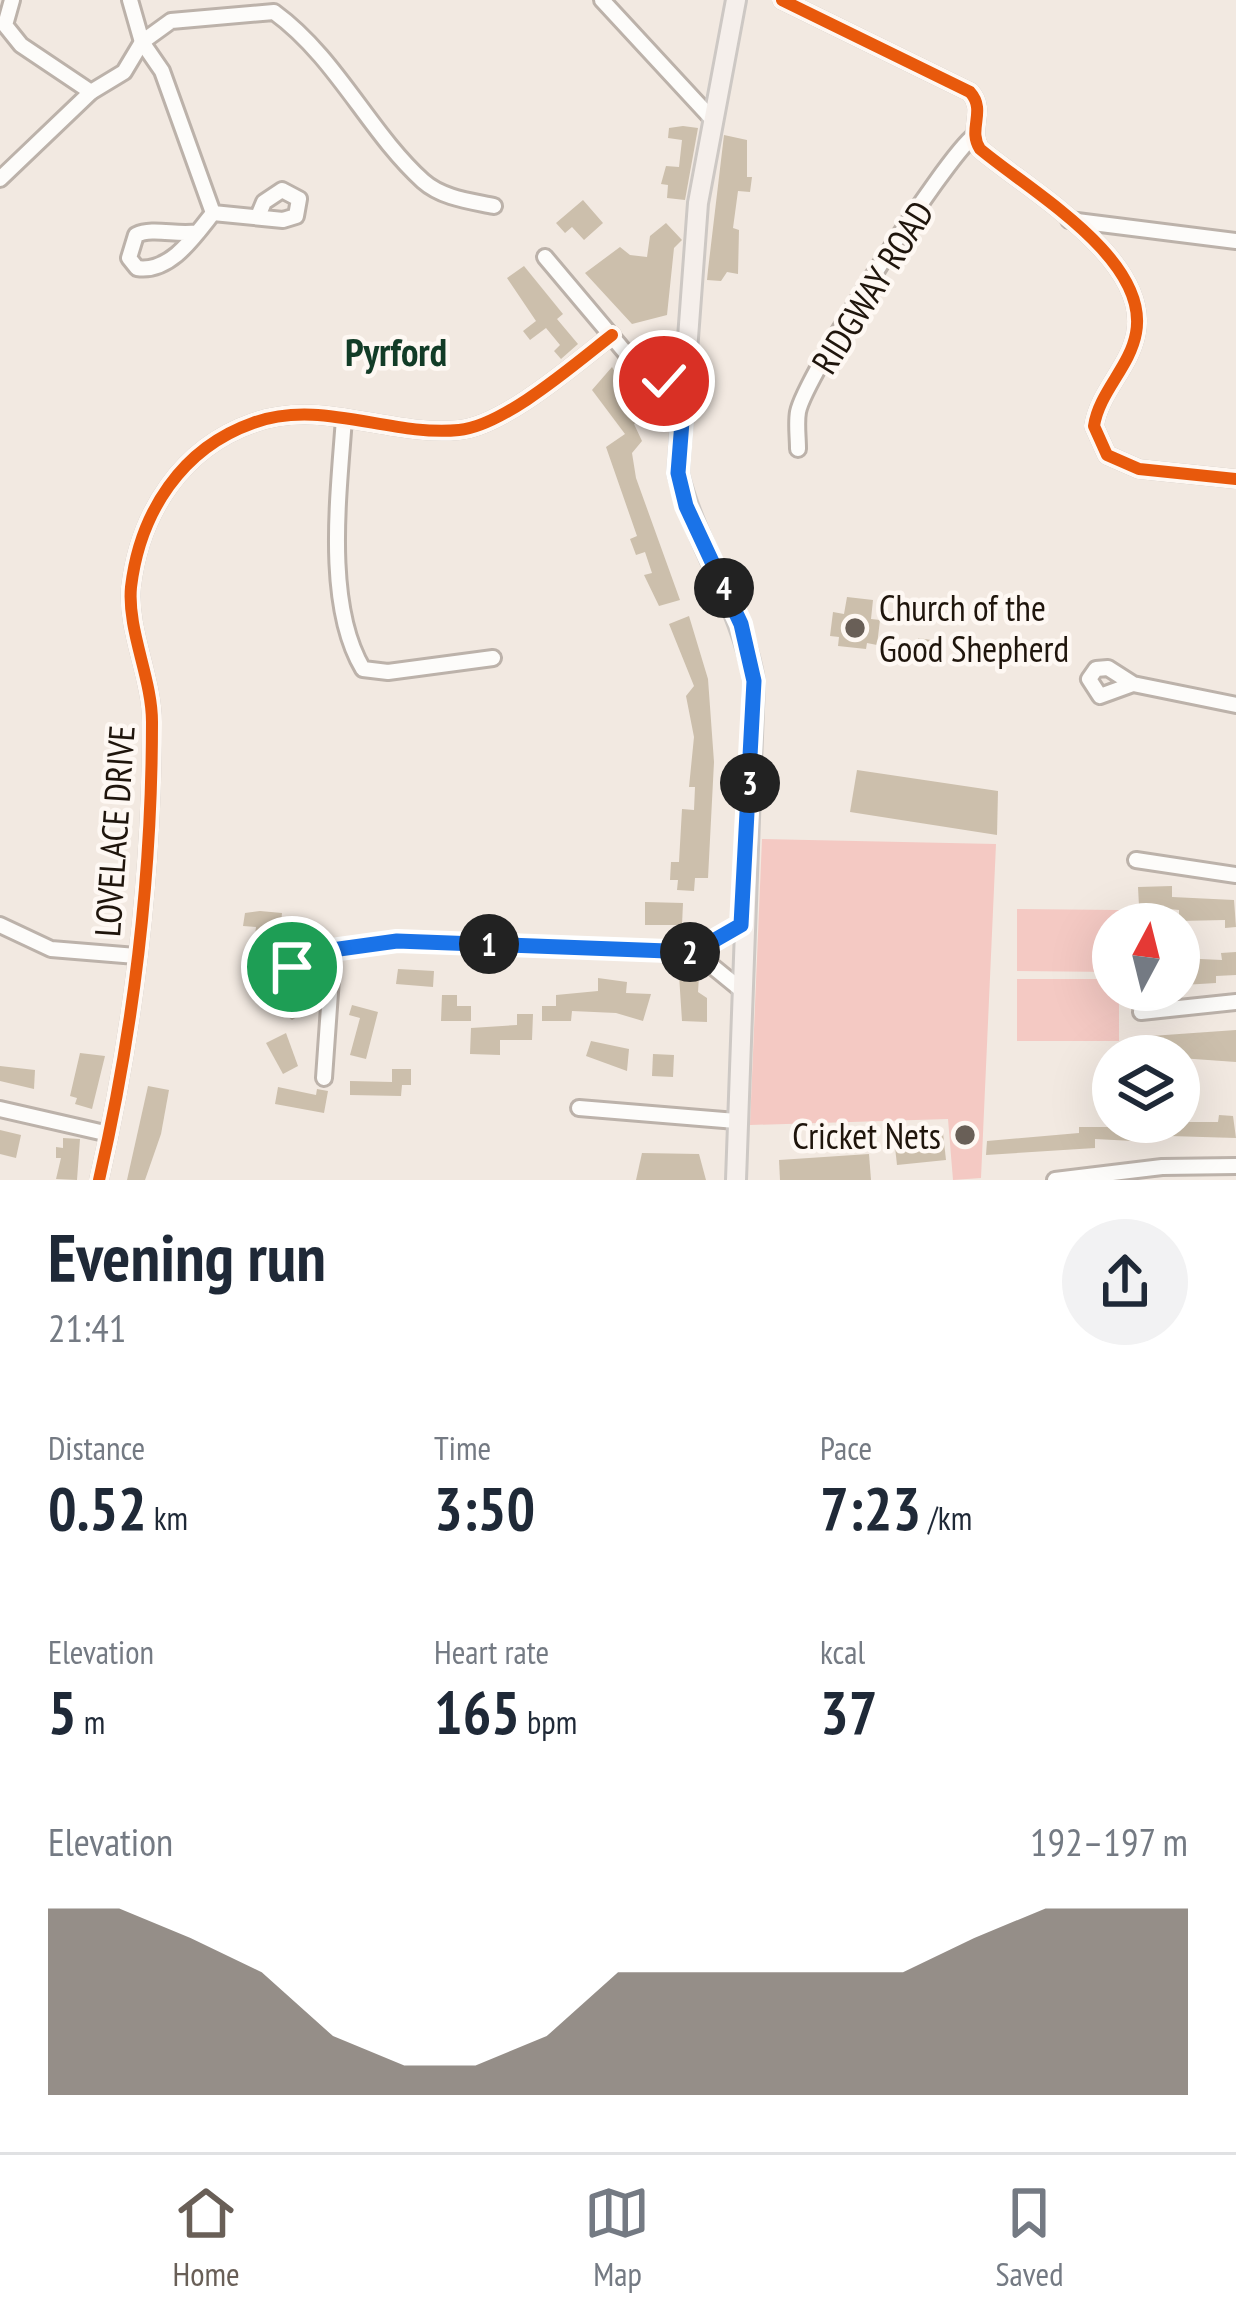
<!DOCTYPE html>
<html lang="en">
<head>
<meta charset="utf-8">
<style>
  :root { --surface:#fff; --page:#f2f2f3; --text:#1f2937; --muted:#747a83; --line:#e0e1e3; --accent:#695f57 }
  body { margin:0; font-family:"PT Sans Narrow",sans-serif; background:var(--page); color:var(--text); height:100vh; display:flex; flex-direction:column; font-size:45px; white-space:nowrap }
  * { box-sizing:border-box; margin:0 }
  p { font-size:39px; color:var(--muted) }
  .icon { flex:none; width:66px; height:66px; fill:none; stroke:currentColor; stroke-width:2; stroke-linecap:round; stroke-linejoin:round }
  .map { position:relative; height:1180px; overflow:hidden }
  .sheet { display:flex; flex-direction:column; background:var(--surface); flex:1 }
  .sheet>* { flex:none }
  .needle { width:78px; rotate:7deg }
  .controls { position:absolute; left:1092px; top:903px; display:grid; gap:24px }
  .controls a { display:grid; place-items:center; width:108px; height:108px; border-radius:50%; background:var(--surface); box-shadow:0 12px 48px #0002; font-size:60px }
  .pin { position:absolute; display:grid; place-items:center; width:102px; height:102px; color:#fff; margin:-51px; border:6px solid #fff; border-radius:50%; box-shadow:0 3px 12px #0007 }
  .km { position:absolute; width:60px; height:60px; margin:-30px; border-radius:50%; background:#222; color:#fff; font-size:33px; line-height:60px; text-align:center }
  .round { display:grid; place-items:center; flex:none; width:126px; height:126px; border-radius:63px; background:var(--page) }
  .summary { display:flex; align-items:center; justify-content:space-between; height:204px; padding:0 48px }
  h1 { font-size:66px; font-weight:700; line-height:90px }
  .figures { display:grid; grid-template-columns:repeat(3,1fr); gap:18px; height:204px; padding:12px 48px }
  .figures div { display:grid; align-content:center }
  .figures b { font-size:60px; font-weight:700 }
  .figures small { font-size:33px; font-weight:400 }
  .figures p { font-size:33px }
  .chart { height:336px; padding:24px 48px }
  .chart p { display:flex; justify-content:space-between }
  .chart svg { width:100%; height:216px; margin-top:12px; fill:var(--accent); opacity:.7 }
  .tabs { display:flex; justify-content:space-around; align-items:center; height:168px; border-top:3px solid var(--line); background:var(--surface); font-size:33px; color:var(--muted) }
  .tabs a { display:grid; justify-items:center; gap:6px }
  .tabs .active { color:var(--accent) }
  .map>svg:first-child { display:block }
  .green { fill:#f4c9c3 }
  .building { fill:#ccbfac }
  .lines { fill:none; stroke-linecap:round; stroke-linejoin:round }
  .minor-casing { stroke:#bcb2aa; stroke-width:20 }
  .major-casing { stroke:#cdc8c4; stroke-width:24 }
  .minor { stroke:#fdfcfa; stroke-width:14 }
  .major { stroke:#f5efeb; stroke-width:18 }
  .cycleway-casing { stroke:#fef8f3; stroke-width:20 }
  .cycleway { stroke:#e8590c; stroke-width:12 }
  .route-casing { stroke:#fff; stroke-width:24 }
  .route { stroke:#1a73e8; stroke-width:15 }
  .poi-dot { fill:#695f57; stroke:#fef8f3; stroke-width:4.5 }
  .labels { text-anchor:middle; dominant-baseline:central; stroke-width:9; stroke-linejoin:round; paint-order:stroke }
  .street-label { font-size:36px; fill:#1f150c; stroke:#fef8f3 }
  .poi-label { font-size:36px; fill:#1f150c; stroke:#fef8f3; text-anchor:start }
  .neighbourhood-label { font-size:39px; font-weight:bold; fill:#123c27; stroke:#fef8f3 }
</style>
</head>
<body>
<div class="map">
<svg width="1236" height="1180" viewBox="0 0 1236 1180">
  <rect width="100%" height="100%" fill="#f2e9e1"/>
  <g class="green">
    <path d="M762 839 996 844 981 1178 953 1180 948 1119 750 1125Z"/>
    <path d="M1017 909 1119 910V924H1113V972L1017 971Z"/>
    <path d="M1113 979V990H1119V1041H1017V979Z"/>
  </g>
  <g class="building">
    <path d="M683 126 698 128 685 200 667 198 668 185 661 184 666 166 679 167 682 140 668 138 669 128Z"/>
    <path d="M724 135 747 140V177H752L750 192 738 191 733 228 739 230 738 274 727 272 721 281 707 280 708 270Z"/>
    <path d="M583 200 603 223 584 240 572 227 565 233 556 223Z"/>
    <path d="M666 223 682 240 674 248 667 315 632 324 585 273 620 247 630 255 647 257 650 236Z"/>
    <path d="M524 266 563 314 557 319 578 344 561 359 554 351 560 345 546 328 530 340 523 331 536 321 507 278Z"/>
    <path d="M612 367 640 420 634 424 642 441 632 453 636 478 680 600 659 606 644 575 652 573 645 552 636 555 630 539 637 536 606 447 625 434 592 390Z"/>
    <path d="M847 597 873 600 871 619 880 620 877 645 867 643 866 649 838 646 839 637 830 636 833 612 844 614Z"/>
    <path d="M689 616 708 679 714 762 708 878H695L694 891 677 890 678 880H670L671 862H679L682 809 694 810 695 787H689L694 737 686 696 694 686 669 624Z"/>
    <path d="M918 638 944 642 942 660 915 656Z"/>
    <path d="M857 770 998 791 997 835 850 812Z"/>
    <path d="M1172 886V897L1234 900 1236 927 1225 928V920L1179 921V910L1139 906 1138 887Z"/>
    <path d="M645 902 683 903 682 925H645Z"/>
    <path d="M260 911 282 913 278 952 253 949 256 927 243 926 245 913Z"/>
    <path d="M1236 952V975L1216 976V983L1183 985 1179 958 1222 960 1221 953Z"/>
    <path d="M398 969 434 971 433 987 396 984Z"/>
    <path d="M272 974 299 997 303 993 317 1004 292 1020 285 1014 289 1009 262 986Z"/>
    <path d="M679 975 699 976 698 992 707 998V1022L682 1021Z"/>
    <path d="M598 978 627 982 626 993 651 994 643 1021 616 1013 572 1011 571 1021H542V1006H556V995L598 991Z"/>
    <path d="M442 995H457V1006H471V1021H441Z"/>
    <path d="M352 1005 378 1012 366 1059 350 1055 360 1018 349 1015Z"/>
    <path d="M517 1014H533L532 1040H500V1055L470 1054 471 1028 517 1025Z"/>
    <path d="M1236 1030V1062L1152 1056 1151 1036Z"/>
    <path d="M286 1033 298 1066 283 1074 266 1043Z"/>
    <path d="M591 1041 629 1049 627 1071 586 1056Z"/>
    <path d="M80 1053 105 1056 92 1109 75 1104 77 1098 70 1096Z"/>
    <path d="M653 1054 674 1055 673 1077 652 1076Z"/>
    <path d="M0 1066 35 1070 34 1089 0 1081Z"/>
    <path d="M392 1069H411V1085H402L401 1096 350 1095V1081L392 1082Z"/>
    <path d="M148 1086 169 1090 161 1134 145 1180H127Z"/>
    <path d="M278 1087 316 1095 317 1089 328 1091 324 1113 275 1104Z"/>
    <path d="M1219 1115 1233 1116 1236 1138 1136 1135V1122H1218Z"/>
    <path d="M1079 1127H1134L1133 1141 1095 1139V1148L986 1155 987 1141 1079 1133Z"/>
    <path d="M0 1130 21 1135 16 1158 0 1154Z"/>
    <path d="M943 1133 946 1160 897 1165 894 1138Z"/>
    <path d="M63 1138 80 1139 77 1180 56 1179 61 1158H56V1147L63 1148Z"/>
    <path d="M642 1153 699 1154 706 1180H636Z"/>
    <path d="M869 1154 871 1180H780L779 1160Z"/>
  </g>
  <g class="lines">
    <defs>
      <g id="minor">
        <path d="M12 0 5 25 21 45 91 92"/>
        <path d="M130 0 142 42 162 71 213 213 283 220 296 216 299 199 282 190 264 202 259 214"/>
        <path d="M602 0 713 120"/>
        <path d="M782 0 970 92C987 111 967 129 980 149 1030 191 1150 259 1136 333 1130 367 1099 392 1094 426L1107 455 1139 469 1236 479"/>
        <path d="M0 179 91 92 124 72 142 42 171 21 274 12C337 58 368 131 423 181 442 198 470 201 494 206"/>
        <path d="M1069 220 1236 241"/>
        <path d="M198 232C178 236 153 227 136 235L129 258 137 268C170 273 194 237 213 213"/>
        <path d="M545 257 641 371 685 383"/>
        <path d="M344 418C339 492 324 604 363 669L388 672 493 658"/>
        <path d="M798 449C798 437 796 423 798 412 804 378 946 156 974 136"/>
        <path d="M1133 684 1100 696 1089 679 1096 669 1108 668 1133 684 1236 705"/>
        <path d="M1136 860 1236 875"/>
        <path d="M0 925 51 949 136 956"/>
        <path d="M695 952 739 988"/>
        <path d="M292 967 333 950 397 941 695 952 741 925"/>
        <path d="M1141 1012 1236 1002"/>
        <path d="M324 1078 333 950"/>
        <path d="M579 1108 736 1121"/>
        <path d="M0 1109 109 1134"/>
        <path d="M99 1180C133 1032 152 874 152 722 152 678 127 630 131 587 140 512 182 448 253 423 321 398 390 437 459 430 504 426 576 363 612 335"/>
        <path d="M1055 1180 1162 1167 1236 1166"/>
      </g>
      <path id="major" d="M736 1180 754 681C742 607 696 546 678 473L698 203 736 0"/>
    </defs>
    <use href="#minor" class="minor-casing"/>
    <use href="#major" class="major-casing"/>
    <use href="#minor" class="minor"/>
    <use href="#major" class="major"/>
    <defs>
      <g id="cycleway">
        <path d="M782 0 970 92C987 111 967 129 980 149 1030 191 1150 259 1136 333 1130 367 1099 392 1094 426L1107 455 1139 469 1236 479"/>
        <path d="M99 1180C133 1032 152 874 152 722 152 678 127 630 131 587 140 512 182 448 253 423 321 398 390 437 459 430 504 426 576 363 612 335"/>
      </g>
    </defs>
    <use href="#cycleway" class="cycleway-casing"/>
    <use href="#cycleway" class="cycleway"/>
  </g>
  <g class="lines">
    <defs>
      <path id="route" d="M292 967 332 950 397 941 694 952 741 925 754 681 741 624 686 506 678 473 685 383 664 381"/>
    </defs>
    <use href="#route" class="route-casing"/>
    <use href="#route" class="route"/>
  </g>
  <g class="poi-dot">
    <circle cx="855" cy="628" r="12"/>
    <circle cx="965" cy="1135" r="12"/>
  </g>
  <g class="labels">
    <g class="street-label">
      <text transform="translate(872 287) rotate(-58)">RIDGWAY ROAD</text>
      <text transform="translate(114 831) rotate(-86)">LOVELACE DRIVE</text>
    </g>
    <g class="poi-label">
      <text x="879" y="607">Church of the<tspan x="879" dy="41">Good Shepherd</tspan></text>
      <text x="941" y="1135" text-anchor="end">Cricket Nets</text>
    </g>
    <g class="neighbourhood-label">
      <text x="396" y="351">Pyrford</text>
    </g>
  </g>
</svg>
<div class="controls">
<a><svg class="needle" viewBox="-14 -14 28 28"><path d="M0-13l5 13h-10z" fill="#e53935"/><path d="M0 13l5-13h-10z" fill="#747a83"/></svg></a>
<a><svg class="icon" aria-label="layers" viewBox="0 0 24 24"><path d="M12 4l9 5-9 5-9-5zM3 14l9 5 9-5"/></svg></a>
</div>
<div class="pin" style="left:292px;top:967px;background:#1e9e55"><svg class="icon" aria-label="arrive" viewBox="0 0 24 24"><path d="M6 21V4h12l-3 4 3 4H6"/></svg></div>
<div class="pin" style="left:664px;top:381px;background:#d93025"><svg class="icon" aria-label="check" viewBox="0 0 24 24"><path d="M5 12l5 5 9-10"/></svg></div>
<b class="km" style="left:489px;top:944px">1</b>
<b class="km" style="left:690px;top:952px">2</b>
<b class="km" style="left:750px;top:783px">3</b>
<b class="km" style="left:724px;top:588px">4</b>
</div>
<section class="sheet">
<div class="summary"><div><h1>Evening run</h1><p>21:41</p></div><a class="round"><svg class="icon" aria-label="share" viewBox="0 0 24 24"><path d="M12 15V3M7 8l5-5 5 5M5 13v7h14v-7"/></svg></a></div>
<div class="figures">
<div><p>Distance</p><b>0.52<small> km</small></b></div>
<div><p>Time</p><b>3:50</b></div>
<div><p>Pace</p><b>7:23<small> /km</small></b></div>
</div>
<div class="figures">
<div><p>Elevation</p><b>5<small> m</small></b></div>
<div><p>Heart rate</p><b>165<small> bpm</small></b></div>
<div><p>kcal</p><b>37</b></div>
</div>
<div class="chart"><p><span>Elevation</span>192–197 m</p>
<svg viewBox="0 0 160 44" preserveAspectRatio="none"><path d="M0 44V6L10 6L20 12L30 19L40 32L50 38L60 38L70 32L80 19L90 19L100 19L110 19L120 19L130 12L140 6L150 6L160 6V44z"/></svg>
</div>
</section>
<nav class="tabs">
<a class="active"><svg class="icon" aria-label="home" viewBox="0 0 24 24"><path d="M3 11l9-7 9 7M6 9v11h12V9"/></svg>Home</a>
<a><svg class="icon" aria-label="map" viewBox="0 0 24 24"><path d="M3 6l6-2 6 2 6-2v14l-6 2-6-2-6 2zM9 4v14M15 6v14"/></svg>Map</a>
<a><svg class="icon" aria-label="saved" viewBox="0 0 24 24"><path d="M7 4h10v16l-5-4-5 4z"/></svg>Saved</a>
</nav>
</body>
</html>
